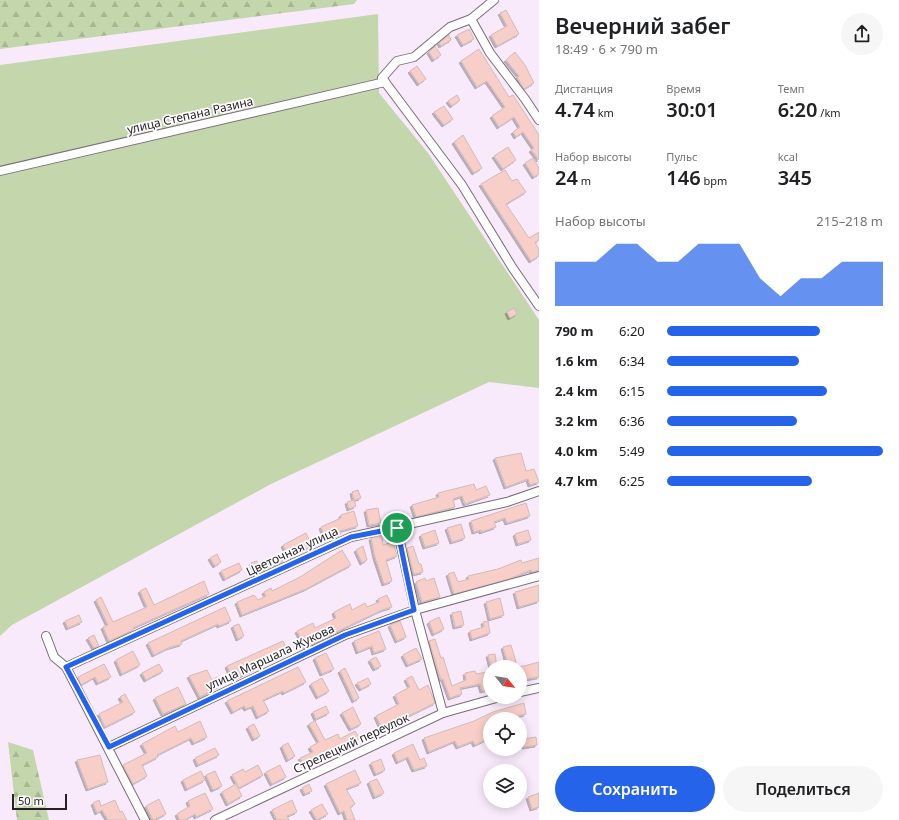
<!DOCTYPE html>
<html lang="ru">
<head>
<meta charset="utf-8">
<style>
  :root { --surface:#fff; --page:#f6f6f6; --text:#202124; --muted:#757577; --accent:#2563eb }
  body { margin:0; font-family:"Noto Sans",sans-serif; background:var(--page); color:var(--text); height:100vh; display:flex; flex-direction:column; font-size:15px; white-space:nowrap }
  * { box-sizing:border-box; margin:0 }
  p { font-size:13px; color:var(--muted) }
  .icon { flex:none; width:22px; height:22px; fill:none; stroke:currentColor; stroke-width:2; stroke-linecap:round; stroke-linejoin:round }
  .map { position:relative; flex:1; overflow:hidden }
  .side { display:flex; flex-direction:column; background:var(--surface); width:360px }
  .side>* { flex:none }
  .needle { width:26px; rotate:120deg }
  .fabs { position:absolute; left:483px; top:660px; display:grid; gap:8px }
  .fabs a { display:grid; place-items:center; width:44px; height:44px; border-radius:50%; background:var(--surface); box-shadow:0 2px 10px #0003; font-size:20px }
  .scale { position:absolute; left:12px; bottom:10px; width:55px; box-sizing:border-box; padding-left:4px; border:2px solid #272127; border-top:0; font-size:11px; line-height:14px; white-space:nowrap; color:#272127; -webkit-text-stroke:3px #fdfdfd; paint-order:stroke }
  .pin { position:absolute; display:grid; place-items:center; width:34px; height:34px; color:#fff; margin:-17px; border:2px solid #fff; border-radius:50%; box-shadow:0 1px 4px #0007 }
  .round { display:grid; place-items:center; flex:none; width:42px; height:42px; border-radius:21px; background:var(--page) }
  .head { display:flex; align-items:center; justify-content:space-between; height:68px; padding:0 16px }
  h1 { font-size:22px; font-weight:600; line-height:30px }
  .figures { display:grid; grid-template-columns:repeat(3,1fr); gap:6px; height:68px; padding:4px 16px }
  .figures div { display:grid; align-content:center }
  .figures b { font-size:20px; font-weight:600 }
  .figures small { font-size:11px; font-weight:400 }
  .figures p { font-size:11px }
  .chart { height:112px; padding:8px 16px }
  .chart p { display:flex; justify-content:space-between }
  .chart svg { width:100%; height:72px; margin-top:4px; fill:var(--accent); opacity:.7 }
  .action { display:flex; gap:8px; margin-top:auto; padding:8px 16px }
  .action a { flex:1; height:46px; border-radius:24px; background:var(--accent); color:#fff; font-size:16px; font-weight:600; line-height:46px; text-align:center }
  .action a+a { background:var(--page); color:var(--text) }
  ul { padding:0 16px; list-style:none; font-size:13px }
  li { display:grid; grid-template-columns:64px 48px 1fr; align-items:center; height:30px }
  li i { height:10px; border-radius:5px; background:var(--accent) }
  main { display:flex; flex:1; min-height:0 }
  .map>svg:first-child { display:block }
  .green { fill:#c4d6ab }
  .forest { fill:url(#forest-firs) }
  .building { fill:#f8cec8; stroke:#d2bbb7; filter:url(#shadow) }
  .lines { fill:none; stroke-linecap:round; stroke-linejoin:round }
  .minor-casing { stroke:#7a6d7b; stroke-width:10 }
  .minor { stroke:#fff; stroke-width:8 }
  .route-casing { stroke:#fff; stroke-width:8 }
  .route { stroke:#2563eb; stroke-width:5 }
  .labels { text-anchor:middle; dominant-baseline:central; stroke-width:3.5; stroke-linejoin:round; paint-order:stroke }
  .street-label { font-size:12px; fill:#272127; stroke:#fdfdfd }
</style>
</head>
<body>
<main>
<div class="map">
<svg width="539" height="820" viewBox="0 0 539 820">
  <defs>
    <pattern id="forest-firs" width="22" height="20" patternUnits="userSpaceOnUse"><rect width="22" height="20" fill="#c4d6ab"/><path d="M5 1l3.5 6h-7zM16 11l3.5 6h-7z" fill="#a8b793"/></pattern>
    <filter id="shadow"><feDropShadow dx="-2" dy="2" stdDeviation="0" flood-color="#0004"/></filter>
  </defs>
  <rect width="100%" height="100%" fill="#f9eafb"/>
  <path class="green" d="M378 14 379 93 428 153 539 320V388L489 382 271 484 12 625 0 636V65Z"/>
  <g class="forest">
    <path d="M0 0H357L354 4 0 49Z"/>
    <path d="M8 742 33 750 49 820H17Z"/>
  </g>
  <g class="building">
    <path d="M506 10 519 34 497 46 491 35 507 26 500 13Z"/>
    <path d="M469 29 474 39 463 45 457 35Z"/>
    <path d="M449 35 451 40 441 46 439 43Z"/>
    <path d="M435 46 441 55 434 60 429 52Z"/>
    <path d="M479 49 509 97 513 95 539 135V160L531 150 534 148 523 132 516 137 513 132 520 127 514 117 499 127 492 116 505 107 487 81 477 87 461 61Z"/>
    <path d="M515 52 525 65 534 83 524 89 517 77 519 76 506 60Z"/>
    <path d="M417 66 426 79 419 84 410 71Z"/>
    <path d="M457 95 460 100 452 106 448 101Z"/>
    <path d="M444 106 453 119 444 125 434 112Z"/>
    <path d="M463 135 482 168 474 173 454 142Z"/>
    <path d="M508 147 516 160 503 169 494 156Z"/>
    <path d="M533 158 539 168V174L534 177 525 163Z"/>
    <path d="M505 170 512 181 517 179 526 192 506 204 529 238 539 232V240L535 242 539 250V256L531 261 481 184Z"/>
    <path d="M514 308 517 314 510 318 507 312Z"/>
    <path d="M521 453 526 471 534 469 539 482 530 485 528 479 506 487 495 458Z"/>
    <path d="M474 484 476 490 486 486 490 495 465 504 462 496 453 499 455 507 416 517 412 505 439 497 438 493Z"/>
    <path d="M358 490 361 498 354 500 352 492Z"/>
    <path d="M354 500 356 506 349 509 347 502Z"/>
    <path d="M526 503 530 516 507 523 505 518 494 522 496 527 481 532V530L474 532 471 521Z"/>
    <path d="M378 508 381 523 369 525 366 510Z"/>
    <path d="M354 511 358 526 340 531 341 534 326 540 321 527 341 518V515Z"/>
    <path d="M461 524 465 538 452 542 447 528Z"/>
    <path d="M435 530 439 543 425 547 421 535Z"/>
    <path d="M528 530 531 540 518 544 515 534Z"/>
    <path d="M306 533 312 546 289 558 283 545Z"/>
    <path d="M382 536 383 545 393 542 397 556 386 560 392 581 384 584 375 557 371 538Z"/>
    <path d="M363 546 367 560 362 563 356 550Z"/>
    <path d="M413 546 419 564H421L423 572 414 574 407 548Z"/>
    <path d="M342 550 351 565 306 589 242 615 237 602 254 595 258 600 266 596 264 592 271 588 272 591 300 577Z"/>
    <path d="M217 554 221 562 215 566 210 558Z"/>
    <path d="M280 556 283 562 256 574 251 563 257 561 258 565Z"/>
    <path d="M539 558V570L532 572 531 570 509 579 454 594 448 574 454 572 458 582 469 579 468 576 498 569 521 560 522 563Z"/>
    <path d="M239 563 242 570 225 579 221 571Z"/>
    <path d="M425 578 426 581 434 578 440 597 422 602 416 582Z"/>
    <path d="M204 581 209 594 133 628V630L109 641 103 627 108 625 96 600 101 597 113 622 147 607 140 591 146 588 154 605Z"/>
    <path d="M539 585V601L519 607 515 592Z"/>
    <path d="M387 595 392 607 382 610 305 647 297 631 313 623 315 628 336 618 334 612 350 604 352 610 365 603 367 607 379 602 378 599Z"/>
    <path d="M500 598 504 615 490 619 486 602Z"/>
    <path d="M225 607 231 621 219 626 218 624 181 641 182 644 168 648 154 655 148 643Z"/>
    <path d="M461 611 464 625 455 627 452 613Z"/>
    <path d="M79 615 82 622 68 628 65 621Z"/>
    <path d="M439 617 444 629 434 634 429 622Z"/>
    <path d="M400 621 406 637 397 641 390 625Z"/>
    <path d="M488 621 490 633 472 639 470 631 484 627 483 622Z"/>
    <path d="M239 624 244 636 238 639 233 626Z"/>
    <path d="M379 631 386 649 374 653 372 646 358 652 354 641Z"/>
    <path d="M94 635 99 646 94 648 88 638Z"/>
    <path d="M435 639 441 658 443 657 452 686 466 680 465 673 475 671 476 674 488 672 490 689 482 691 480 684 460 688 462 694 450 698 443 679 441 680 429 641Z"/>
    <path d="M283 641 289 653 233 680 227 666Z"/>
    <path d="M511 645 516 662 508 665 503 647Z"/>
    <path d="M416 648 422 659 408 665 403 655Z"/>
    <path d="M133 651 140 665 122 674 116 660Z"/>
    <path d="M326 653 334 669 322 674 315 658Z"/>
    <path d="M495 654 497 667H491L488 655Z"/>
    <path d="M376 657 381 666 375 669 370 660Z"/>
    <path d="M539 662V677L520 680V667Z"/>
    <path d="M104 664 111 677 98 683 95 677 81 685 78 677Z"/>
    <path d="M159 664 163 671 146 680 142 673Z"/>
    <path d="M298 667 306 682 284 693 283 691 263 700 269 711 258 717 253 706 246 709 244 706 233 712 227 701Z"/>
    <path d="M345 668 359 698 354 701 340 671Z"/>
    <path d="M207 670 212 680 217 677 221 685 200 697 189 676Z"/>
    <path d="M412 676 419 690 428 685 435 703 382 729 376 716 399 704 395 695 410 687 406 679Z"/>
    <path d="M322 678 329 691 318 697 311 684Z"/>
    <path d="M368 678 371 684 361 689 357 683Z"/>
    <path d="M178 687 186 704 163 714 155 698Z"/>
    <path d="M125 694 135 712 105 727 99 714 123 702 120 697Z"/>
    <path d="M524 703 526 714 507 719H490V738L475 745 473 741 458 747 455 741 429 752 424 738 474 721 493 712Z"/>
    <path d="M326 706 329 713 316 719 313 712Z"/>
    <path d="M353 707 361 724 351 729 342 713Z"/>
    <path d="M200 721 207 737 194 743 191 738 157 755 158 757 142 765 147 776 133 784 123 765 147 753 142 744 175 726 178 732Z"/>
    <path d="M315 721 325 740 338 734 340 739 355 731 360 739 305 768 300 758 313 752 310 747 319 742 309 724Z"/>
    <path d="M254 724 260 736 254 739 248 727Z"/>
    <path d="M536 737 537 745 524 747 523 739Z"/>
    <path d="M288 743 295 756 288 760 282 746Z"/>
    <path d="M413 744 420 760 424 758 427 766 414 770 408 757 398 762 394 753Z"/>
    <path d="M215 748 219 755 198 765 195 758Z"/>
    <path d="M100 755 108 782 88 789 77 760Z"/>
    <path d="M381 759 385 770 376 774 371 763Z"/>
    <path d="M258 765 263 775 239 788 232 775 243 769 245 772Z"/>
    <path d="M280 765 286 777 272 784 266 772Z"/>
    <path d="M355 770 361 783 346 789 355 804 350 807 355 820H347L344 811 340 813 326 784Z"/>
    <path d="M201 771 205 780 187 789 183 780Z"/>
    <path d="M215 771 222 786 213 790 206 775Z"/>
    <path d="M377 779 384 793 375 797 369 782Z"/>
    <path d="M236 784 242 796 228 804 222 792Z"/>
    <path d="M309 784 312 791 305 794 302 788Z"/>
    <path d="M205 793 213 809 196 817 195 814 185 820H180L177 814 190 806 188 801Z"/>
    <path d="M539 793V807L532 809 528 797Z"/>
    <path d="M159 799 166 814 153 820 146 806Z"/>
    <path d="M99 800 101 806 115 800 120 812 122 811 127 820H108L102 810 97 813 93 803Z"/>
    <path d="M292 800 297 812 287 816 289 820H277L272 810Z"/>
    <path d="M322 804 328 814 317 820 311 810Z"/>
  </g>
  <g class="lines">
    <defs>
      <g id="minor">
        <path d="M494 0 471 19 450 27 414 57 397 61 382 78 462 185 512 267 539 306"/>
        <path d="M471 19 490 53 525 99 539 120"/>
        <path d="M0 171 385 82"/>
        <path d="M397 528 415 610 443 713"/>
        <path d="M46 636 54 657 66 667 145 820"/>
        <path d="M66 667 351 537 507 502 539 491"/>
        <path d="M520 692 539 688"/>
        <path d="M109 747 345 635 415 610 539 576"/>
        <path d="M215 820 443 713 500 697"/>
      </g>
    </defs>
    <use href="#minor" class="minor-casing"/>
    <use href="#minor" class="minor"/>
  </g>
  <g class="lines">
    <defs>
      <path id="route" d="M397 528 414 610 345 635 109 747 66 667 351 537Z"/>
    </defs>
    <use href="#route" class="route-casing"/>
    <use href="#route" class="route"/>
  </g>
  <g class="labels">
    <g class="street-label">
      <text transform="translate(190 115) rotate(-13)">улица Степана Разина</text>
      <text transform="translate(292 551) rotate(-25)">Цветочная улица</text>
      <text transform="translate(270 657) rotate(-25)">улица Маршала Жукова</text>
      <text transform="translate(351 743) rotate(-25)">Стрелецкий переулок</text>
    </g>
  </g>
</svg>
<div class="fabs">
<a><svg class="needle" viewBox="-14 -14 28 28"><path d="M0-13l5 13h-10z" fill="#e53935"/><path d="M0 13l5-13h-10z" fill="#757577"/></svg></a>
<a><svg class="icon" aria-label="locate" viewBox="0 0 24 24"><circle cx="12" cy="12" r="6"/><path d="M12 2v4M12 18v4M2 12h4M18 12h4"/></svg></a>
<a><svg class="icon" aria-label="layers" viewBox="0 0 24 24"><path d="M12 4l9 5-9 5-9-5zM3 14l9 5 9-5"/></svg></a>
</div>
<div class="scale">50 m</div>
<div class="pin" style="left:397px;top:528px;background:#1e9e55"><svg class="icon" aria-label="arrive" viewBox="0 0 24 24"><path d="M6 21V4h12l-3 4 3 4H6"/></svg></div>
</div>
<section class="side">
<div class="head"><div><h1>Вечерний забег</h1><p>18:49 · 6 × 790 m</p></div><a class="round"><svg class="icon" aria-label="share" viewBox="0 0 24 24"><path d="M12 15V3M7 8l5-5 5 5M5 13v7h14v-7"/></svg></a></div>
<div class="figures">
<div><p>Дистанция</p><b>4.74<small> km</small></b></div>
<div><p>Время</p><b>30:01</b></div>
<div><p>Темп</p><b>6:20<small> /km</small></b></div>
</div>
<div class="figures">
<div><p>Набор высоты</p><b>24<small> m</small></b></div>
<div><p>Пульс</p><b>146<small> bpm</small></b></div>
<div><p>kcal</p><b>345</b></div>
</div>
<div class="chart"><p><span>Набор высоты</span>215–218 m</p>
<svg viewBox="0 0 160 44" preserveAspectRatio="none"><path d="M0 44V17L10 17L20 17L30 6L40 6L50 17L60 17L70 6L80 6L90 6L100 27L110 38L120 27L130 27L140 17L150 17L160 17V44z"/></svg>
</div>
<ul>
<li><b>790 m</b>6:20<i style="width:71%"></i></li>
<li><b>1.6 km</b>6:34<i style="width:61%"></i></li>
<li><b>2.4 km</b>6:15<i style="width:74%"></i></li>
<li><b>3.2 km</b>6:36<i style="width:60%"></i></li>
<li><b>4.0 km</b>5:49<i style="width:100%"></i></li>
<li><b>4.7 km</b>6:25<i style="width:67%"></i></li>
</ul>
<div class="action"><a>Сохранить</a><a>Поделиться</a></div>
</section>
</main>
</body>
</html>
